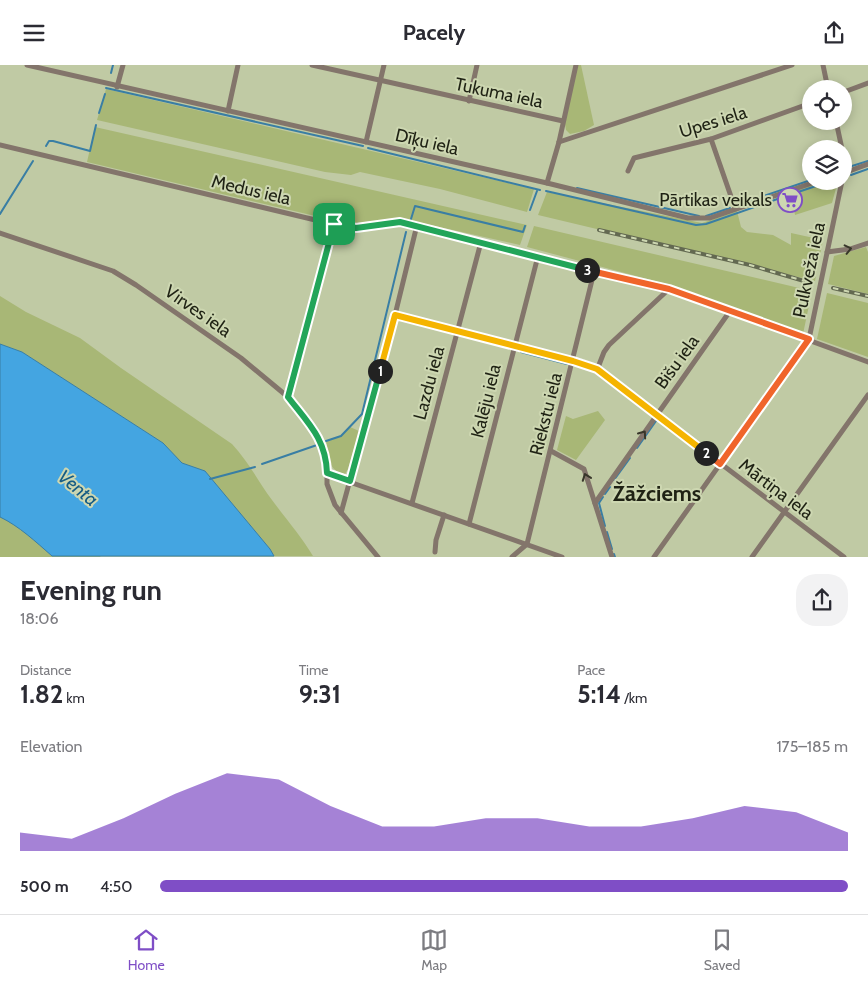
<!DOCTYPE html>
<html lang="en">
<head>
<meta charset="utf-8">
<style>
  :root { --surface:#fff; --page:#f2f2f3; --text:#2b2b33; --muted:#7c7c81; --line:#e1e1e2; --accent:#7f4ec6 }
  body { margin:0; font-family:Cabin,sans-serif; background:var(--page); color:var(--text); height:100vh; display:flex; flex-direction:column; font-size:19px; white-space:nowrap }
  * { box-sizing:border-box; margin:0 }
  p { font-size:16px; color:var(--muted) }
  .icon { flex:none; width:28px; height:28px; fill:none; stroke:currentColor; stroke-width:2; stroke-linecap:round; stroke-linejoin:round }
  .map { position:relative; height:492px; overflow:hidden }
  .details { display:flex; flex-direction:column; background:var(--surface); flex:1 }
  .details>* { flex:none }
  .fabs { position:absolute; left:802px; top:15px; display:grid; gap:10px }
  .fabs a { display:grid; place-items:center; width:50px; height:50px; border-radius:50%; background:var(--surface); box-shadow:0 2px 12px #0003; font-size:25px }
  .pin { position:absolute; display:grid; place-items:center; width:42px; height:42px; color:#fff; margin:-21px; border-radius:10px; box-shadow:0 2px 8px #0006 }
  .km { position:absolute; width:25px; height:25px; margin:-12px; border-radius:50%; background:#222; color:#fff; font-size:14px; line-height:25px; text-align:center }
  .round { display:grid; place-items:center; flex:none; width:52px; height:52px; border-radius:20px; background:var(--page) }
  .overview { display:flex; align-items:center; justify-content:space-between; height:85px; padding:0 20px }
  h1 { font-size:28px; font-weight:700; line-height:38px }
  .stats { display:grid; grid-template-columns:repeat(3,1fr); gap:8px; height:85px; padding:5px 20px }
  .stats div { display:grid; align-content:center }
  .stats b { font-size:25px; font-weight:700 }
  .stats small { font-size:14px; font-weight:400 }
  .stats p { font-size:14px }
  .chart { height:140px; padding:10px 20px }
  .chart p { display:flex; justify-content:space-between }
  .chart svg { width:100%; height:90px; margin-top:5px; fill:var(--accent); opacity:.7 }
  ul { padding:0 20px; list-style:none; font-size:16px }
  li { display:grid; grid-template-columns:80px 60px 1fr; align-items:center; height:38px }
  li i { height:12px; border-radius:6px; background:var(--accent) }
  header { display:flex; justify-content:space-between; align-items:center; height:65px; padding:0 20px; background:var(--surface); font-size:22px; font-weight:700 }
  .tabs { display:flex; justify-content:space-around; align-items:center; height:70px; border-top:1px solid var(--line); background:var(--surface); font-size:14px; color:var(--muted) }
  .tabs a { display:grid; justify-items:center; gap:2px }
  .tabs .current { color:var(--accent) }
  .map>svg:first-child { display:block }
  .green { fill:#a8b776 }
  .water { fill:#44a5e1; stroke:#397ea4 }
  .lines { fill:none; stroke-linecap:round; stroke-linejoin:round }
  .stream { stroke:#397ea4; stroke-width:2 }
  .street { stroke:#83756b; stroke-width:5 }
  .rail-casing { stroke:#636951; stroke-width:4 }
  .rail { stroke:#cdd7b1; stroke-width:2; stroke-dasharray:5.5; stroke-linecap:butt }
  .oneway { stroke:#38372a }
  .split-1-casing { stroke:#fff; stroke-width:10 }
  .split-2-casing { stroke:#fff; stroke-width:10 }
  .split-3-casing { stroke:#fff; stroke-width:10 }
  .split-4-casing { stroke:#fff; stroke-width:10 }
  .split-1 { stroke:#22a559; stroke-width:6 }
  .split-2 { stroke:#f5b400; stroke-width:6 }
  .split-3 { stroke:#f0652b; stroke-width:6 }
  .split-4 { stroke:#22a559; stroke-width:6 }
  .labels { text-anchor:middle; dominant-baseline:central; stroke-width:4; stroke-linejoin:round; paint-order:stroke }
  .street-label { font-size:18px; fill:#1f2214; stroke:#cdd7b1 }
  .poi-label { font-size:18px; fill:#1f2214; stroke:#cdd7b1; text-anchor:end }
  .water-label { font-size:19px; font-style:italic; fill:#165d85; stroke:#cdd7b1 }
  .district-label { font-size:22px; font-weight:bold; fill:#1f2214; stroke:#cdd7b1 }
</style>
</head>
<body>
<header><svg class="icon" aria-label="menu" viewBox="0 0 24 24"><path d="M4 6h16M4 12h16M4 18h16"/></svg>Pacely<svg class="icon" aria-label="share" viewBox="0 0 24 24"><path d="M12 15V3M7 8l5-5 5 5M5 13v7h14v-7"/></svg></header>
<div class="map">
<svg width="868" height="492" viewBox="0 0 868 492">
  <rect width="100%" height="100%" fill="#c0caa4"/>
  <g class="green">
    <path d="M577 0H581L594 60 584 66 570 69 566 65 565 59Z"/>
    <path d="M106 24 534 124 527 147 440 124 360 107 351 110 325 107 97 55Z"/>
    <path d="M95 62 527 160 520 180 399 153 349 159 87 97Z"/>
    <path d="M823 116H838L832 138 795 150 791 127Z"/>
    <path d="M547 127 702 158 737 146 741 162 747 167 773 170 791 180V168L823 175 815 216 538 150Z"/>
    <path d="M534 161 812 226 803 269 670 220 527 182Z"/>
    <path d="M866 182 868 187V229L828 219 834 191Z"/>
    <path d="M827 228 868 238V292L817 274Z"/>
    <path d="M0 231 26 247 80 273 121 303 232 379C248 396 258 416 272 435 286 454 301 471 313 491H274L270 484 205 406 182 398 163 378 22 287 0 279Z"/>
    <path d="M598 346 605 355 576 395 557 385 566 351 573 354Z"/>
    <path d="M350 362 359 366 348 404 345 409C327 406 330 392 326 376L341 371Z"/>
    <path d="M0 415 101 492H0Z"/>
  </g>
  <path class="water" d="M0 279 22 287 163 378 182 398 205 406 270 484 274 491H52C36 477 19 461 0 452Z"/>
  <g class="lines">
    <g class="stream">
      <path d="M111 8 113 0"/>
      <path d="M106 23 363 81"/>
      <path d="M99 48 105 29"/>
      <path d="M46 81 49 76H53L90 86 96 60"/>
      <path d="M368 83 540 125"/>
      <path d="M852 101 868 96"/>
      <path d="M851 110 868 104"/>
      <path d="M577 123 699 151"/>
      <path d="M546 126 696 160 706 159 786 131"/>
      <path d="M792 129 831 116"/>
      <path d="M737 140 811 115"/>
      <path d="M530 145 537 126"/>
      <path d="M0 149 33 96"/>
      <path d="M706 151 730 143"/>
      <path d="M411 154 415 141 523 167 525 161"/>
      <path d="M521 287 567 299"/>
      <path d="M578 294 595 300"/>
      <path d="M600 303 620 318"/>
      <path d="M626 323 633 328"/>
      <path d="M640 333 656 346"/>
      <path d="M661 350 670 357"/>
      <path d="M326 376 341 371 362 349 406 167"/>
      <path d="M637 383 656 356"/>
      <path d="M262 399 317 380"/>
      <path d="M210 414 255 402"/>
      <path d="M614 415 630 393"/>
      <path d="M605 429 610 422"/>
      <path d="M603 432 599 438 605 461"/>
      <path d="M607 467 612 484"/>
      <path d="M614 489 615 492"/>
    </g>
    <g class="street">
      <path d="M27 0 547 118 688 153H710L818 116"/>
      <path d="M312 0 563 56"/>
      <path d="M823 0 828 24"/>
      <path d="M117 22 123 0"/>
      <path d="M844 27 868 18"/>
      <path d="M469 36 477 0"/>
      <path d="M228 46 238 0"/>
      <path d="M836 56 842 84"/>
      <path d="M711 74 735 143"/>
      <path d="M366 77 384 0"/>
      <path d="M559 77 792 0"/>
      <path d="M0 80 349 163C366 163 384 155 401 157 407 157 412 159 417 160L594 207 669 224 868 297"/>
      <path d="M844 92V109"/>
      <path d="M628 106 634 93 711 74 811 38"/>
      <path d="M844 108 868 99"/>
      <path d="M547 118 559 77 576 0"/>
      <path d="M0 168 113 206 136 220 241 293 288 332 316 369 324 382 327 394V419L335 440 378 492"/>
      <path d="M827 187 850 184 868 178"/>
      <path d="M395 250 573 296 597 305 844 492"/>
      <path d="M597 305 604 287 609 280 669 224"/>
      <path d="M288 332 334 159"/>
      <path d="M551 386 584 404 612 492"/>
      <path d="M327 409 562 492"/>
      <path d="M412 438 481 177"/>
      <path d="M595 438 730 246"/>
      <path d="M341 448 395 250 417 160"/>
      <path d="M469 459 538 191"/>
      <path d="M435 487 436 475 444 450"/>
      <path d="M512 492 527 479 594 207"/>
      <path d="M654 492 809 274 842 116"/>
      <path d="M752 492 868 330"/>
    </g>
    <defs>
      <g id="rail">
        <path d="M599 165 750 200 804 216"/>
        <path d="M833 223 868 231"/>
      </g>
    </defs>
    <use href="#rail" class="rail-casing"/>
    <use href="#rail" class="rail"/>
  </g>
  <defs><path id="oneway-chevron" d="M-2-3.5L2.5 0L-2 3.5" fill="none" stroke-width="1.6" stroke-linecap="round" stroke-linejoin="round" transform="scale(1.25)"/></defs>
  <g class="oneway">
    <use href="#oneway-chevron" transform="translate(848 184) rotate(-13)"/>
    <use href="#oneway-chevron" transform="translate(643 369) rotate(-55)"/>
    <use href="#oneway-chevron" transform="translate(586 412) rotate(-110)"/>
  </g>
  <g class="lines">
    <defs>
      <path id="split-1" d="M334 159 288 332C308 358 326 374 327 408L350 416 380 306"/>
      <path id="split-2" d="M380 306 395 250 573 296 597 304 706 388"/>
      <path id="split-3" d="M587 205 669 224 809 274 720 399 706 388"/>
      <path id="split-4" d="M334 159 356 163 400 157 587 205"/>
    </defs>
    <use href="#split-1" class="split-1-casing"/>
    <use href="#split-2" class="split-2-casing"/>
    <use href="#split-3" class="split-3-casing"/>
    <use href="#split-4" class="split-4-casing"/>
    <use href="#split-1" class="split-1"/>
    <use href="#split-2" class="split-2"/>
    <use href="#split-3" class="split-3"/>
    <use href="#split-4" class="split-4"/>
  </g>
  <defs>
    <symbol id="supermarket-ring" viewBox="-11 -11 22 22"><circle r="9.5" fill="#cdd7b1" stroke="#7f4ec6" stroke-width="1.5"/><path d="M-6-5.5h2.5l.6 2H6L4.5 2H-2.5L-4.4-4H-6ZM-1.5 3.2a1.3 1.3 0 1 0 .1 0ZM3 3.2a1.3 1.3 0 1 0 .1 0Z" fill="#7f4ec6"/></symbol>
  </defs>
  <g fill-rule="evenodd">
    <use href="#supermarket-ring" x="776" y="121" width="28" height="28"/>
  </g>
  <g class="labels">
    <g class="street-label">
      <text transform="translate(499 28) rotate(12)">Tukuma iela</text>
      <text transform="translate(713 57) rotate(-17)">Upes iela</text>
      <text transform="translate(427 77) rotate(13)">Dīķu iela</text>
      <text transform="translate(251 125) rotate(13)">Medus iela</text>
      <text transform="translate(809 205) rotate(-78)">Pulkveža iela</text>
      <text transform="translate(198 246) rotate(35)">Virves iela</text>
      <text transform="translate(677 297) rotate(-54)">Bišu iela</text>
      <text transform="translate(429 318) rotate(-75)">Lazdu iela</text>
      <text transform="translate(486 336) rotate(-76)">Kalēju iela</text>
      <text transform="translate(546 349) rotate(-76)">Riekstu iela</text>
      <text transform="translate(776 424) rotate(37)">Mārtiņa iela</text>
    </g>
    <g class="poi-label">
      <text x="772" y="135">Pārtikas veikals</text>
    </g>
    <g class="water-label">
      <text transform="translate(78 423) rotate(39)">Venta</text>
    </g>
    <g class="district-label">
      <text x="657" y="428">Žāžciems</text>
    </g>
  </g>
</svg>
<div class="fabs">
<a><svg class="icon" aria-label="locate" viewBox="0 0 24 24"><circle cx="12" cy="12" r="6"/><path d="M12 2v4M12 18v4M2 12h4M18 12h4"/></svg></a>
<a><svg class="icon" aria-label="layers" viewBox="0 0 24 24"><path d="M12 4l9 5-9 5-9-5zM3 14l9 5 9-5"/></svg></a>
</div>
<div class="pin" style="left:334px;top:159px;background:#1e9e55"><svg class="icon" aria-label="arrive" viewBox="0 0 24 24"><path d="M6 21V4h12l-3 4 3 4H6"/></svg></div>
<b class="km" style="left:380px;top:306px">1</b>
<b class="km" style="left:706px;top:388px">2</b>
<b class="km" style="left:587px;top:205px">3</b>
</div>
<section class="details">
<div class="overview"><div><h1>Evening run</h1><p>18:06</p></div><a class="round"><svg class="icon" aria-label="share" viewBox="0 0 24 24"><path d="M12 15V3M7 8l5-5 5 5M5 13v7h14v-7"/></svg></a></div>
<div class="stats">
<div><p>Distance</p><b>1.82<small> km</small></b></div>
<div><p>Time</p><b>9:31</b></div>
<div><p>Pace</p><b>5:14<small> /km</small></b></div>
</div>
<div class="chart"><p><span>Elevation</span>175–185 m</p>
<svg viewBox="0 0 160 44" preserveAspectRatio="none"><path d="M0 44V35L10 38L20 28L30 16L40 6L50 9L60 22L70 32L80 32L90 28L100 28L110 32L120 32L130 28L140 22L150 25L160 35V44z"/></svg>
</div>
<ul>
<li><b>500 m</b>4:50<i style="width:100%"></i></li>
</ul>
</section>
<nav class="tabs">
<a class="current"><svg class="icon" aria-label="home" viewBox="0 0 24 24"><path d="M3 11l9-7 9 7M6 9v11h12V9"/></svg>Home</a>
<a><svg class="icon" aria-label="map" viewBox="0 0 24 24"><path d="M3 6l6-2 6 2 6-2v14l-6 2-6-2-6 2zM9 4v14M15 6v14"/></svg>Map</a>
<a><svg class="icon" aria-label="saved" viewBox="0 0 24 24"><path d="M7 4h10v16l-5-4-5 4z"/></svg>Saved</a>
</nav>
</body>
</html>
